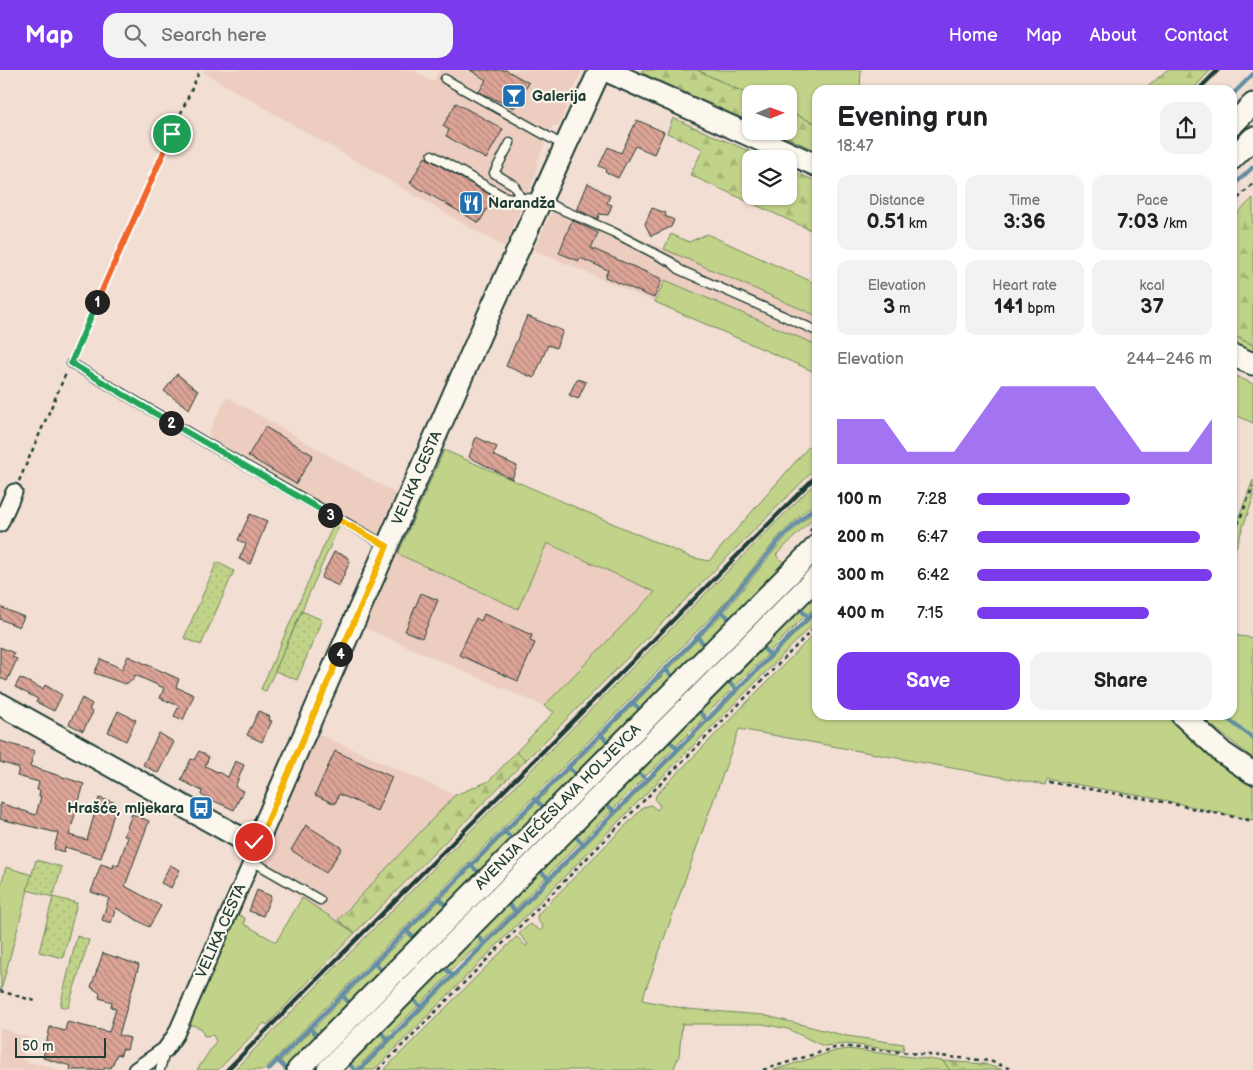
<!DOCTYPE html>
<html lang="en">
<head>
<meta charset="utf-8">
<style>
  :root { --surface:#fff; --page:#f2f2f2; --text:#202124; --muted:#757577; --accent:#7c3aed }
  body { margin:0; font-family:"Balsamiq Sans",sans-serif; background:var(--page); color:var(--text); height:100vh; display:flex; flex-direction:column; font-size:19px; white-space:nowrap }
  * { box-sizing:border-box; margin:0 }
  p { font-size:16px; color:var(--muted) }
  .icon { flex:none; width:28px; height:28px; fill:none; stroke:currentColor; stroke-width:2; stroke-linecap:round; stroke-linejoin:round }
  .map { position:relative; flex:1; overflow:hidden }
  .details { position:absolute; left:812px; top:15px; width:425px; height:635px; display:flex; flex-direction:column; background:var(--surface); border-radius:15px; box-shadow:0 1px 4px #0004 }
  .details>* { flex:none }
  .needle { width:32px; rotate:89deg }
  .buttons { position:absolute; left:742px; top:15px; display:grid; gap:10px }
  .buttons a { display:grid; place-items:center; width:55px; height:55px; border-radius:10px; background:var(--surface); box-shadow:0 1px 4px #0004; font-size:25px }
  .scale { position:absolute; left:15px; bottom:12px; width:91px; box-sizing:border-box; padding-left:5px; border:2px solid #1f3d34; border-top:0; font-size:14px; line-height:18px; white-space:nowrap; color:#1f3d34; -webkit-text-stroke:4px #fbf7ec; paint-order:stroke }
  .pin { position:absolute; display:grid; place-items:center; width:42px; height:42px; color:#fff; margin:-21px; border:2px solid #fff; border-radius:50%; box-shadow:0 1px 5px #0007 }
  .km { position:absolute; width:25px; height:25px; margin:-12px; border-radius:50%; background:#222; color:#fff; font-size:14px; line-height:25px; text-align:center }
  .round { display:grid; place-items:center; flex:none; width:52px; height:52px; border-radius:15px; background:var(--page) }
  .overview { display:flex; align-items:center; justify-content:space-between; height:85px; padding:0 25px }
  h1 { font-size:28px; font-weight:700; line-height:38px }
  .metrics { display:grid; grid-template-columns:repeat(3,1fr); gap:8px; height:85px; padding:5px 25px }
  .metrics div { display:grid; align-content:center; border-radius:12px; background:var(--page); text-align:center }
  .metrics b { font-size:21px; font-weight:700 }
  .metrics small { font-size:14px; font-weight:400 }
  .metrics p { font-size:14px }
  .chart { height:140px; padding:10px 25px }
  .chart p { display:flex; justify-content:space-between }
  .chart svg { width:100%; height:90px; margin-top:5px; fill:var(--accent); opacity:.7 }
  .action { display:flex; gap:10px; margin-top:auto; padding:10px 25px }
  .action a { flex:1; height:58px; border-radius:15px; background:var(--accent); color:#fff; font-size:20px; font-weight:700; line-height:58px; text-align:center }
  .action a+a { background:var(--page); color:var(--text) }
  ul { padding:0 25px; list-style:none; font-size:16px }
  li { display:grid; grid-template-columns:80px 60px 1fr; align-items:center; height:38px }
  li i { height:12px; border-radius:6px; background:var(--accent) }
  header { display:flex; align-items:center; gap:30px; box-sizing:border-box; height:70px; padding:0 25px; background:var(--accent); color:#fff }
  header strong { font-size:24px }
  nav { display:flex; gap:28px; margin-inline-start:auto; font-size:18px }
  .search { width:350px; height:45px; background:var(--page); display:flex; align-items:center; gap:12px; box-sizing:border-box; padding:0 18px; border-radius:15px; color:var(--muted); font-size:19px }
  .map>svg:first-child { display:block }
  .built { fill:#eccdc0 }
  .grass { fill:#c1d388; stroke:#70885e }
  .forest { fill:url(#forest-firs); stroke:#70885e }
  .garden { fill:url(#garden-dots); stroke:#70885e }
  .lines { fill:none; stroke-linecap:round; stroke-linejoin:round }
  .stream { stroke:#648ea4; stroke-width:4 }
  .building { fill:url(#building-back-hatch); stroke:#1f3d34 }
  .service-casing { stroke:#1f3d34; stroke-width:11 }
  .minor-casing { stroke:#1f3d34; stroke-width:19 }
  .secondary-casing { stroke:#1f3d34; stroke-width:25 }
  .path { stroke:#1f3d34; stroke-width:2.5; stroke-dasharray:4 4; stroke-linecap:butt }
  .service { stroke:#fbf7ec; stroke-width:8 }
  .minor { stroke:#fbf7ec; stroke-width:15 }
  .secondary { stroke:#fbf7ec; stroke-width:21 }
  .rail { stroke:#1f3d34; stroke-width:4 }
  .split-1-casing { stroke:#fff; stroke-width:10 }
  .split-2-casing { stroke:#fff; stroke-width:10 }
  .split-3-casing { stroke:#fff; stroke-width:10 }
  .split-4-casing { stroke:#fff; stroke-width:10 }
  .split-5-casing { stroke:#fff; stroke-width:10 }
  .split-1 { stroke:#f0652b; stroke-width:6 }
  .split-2 { stroke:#22a559; stroke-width:6 }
  .split-3 { stroke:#22a559; stroke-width:6 }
  .split-4 { stroke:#f5b400; stroke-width:6 }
  .split-5 { stroke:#f5b400; stroke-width:6 }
  .labels { text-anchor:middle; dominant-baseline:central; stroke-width:4; stroke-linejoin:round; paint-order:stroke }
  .poi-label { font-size:15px; font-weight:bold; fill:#1f3d34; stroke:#fbf7ec; text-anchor:start }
  .street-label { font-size:15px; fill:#1f3d34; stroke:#fbf7ec }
</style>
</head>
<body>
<header>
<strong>Map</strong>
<div class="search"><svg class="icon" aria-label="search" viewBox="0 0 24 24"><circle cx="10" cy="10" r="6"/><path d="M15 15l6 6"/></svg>Search here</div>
<nav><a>Home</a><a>Map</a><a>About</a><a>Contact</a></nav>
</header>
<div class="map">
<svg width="1253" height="1000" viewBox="0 0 1253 1000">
  <defs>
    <pattern id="forest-firs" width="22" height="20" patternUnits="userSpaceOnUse" patternTransform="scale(1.25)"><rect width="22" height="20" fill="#c1d388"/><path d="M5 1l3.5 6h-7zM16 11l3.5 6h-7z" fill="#a5b676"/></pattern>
    <pattern id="garden-dots" width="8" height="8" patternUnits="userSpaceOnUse" patternTransform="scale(1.25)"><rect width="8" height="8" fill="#c1d388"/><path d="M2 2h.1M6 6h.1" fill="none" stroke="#a5b676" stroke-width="1.8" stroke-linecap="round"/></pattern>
    <pattern id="building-back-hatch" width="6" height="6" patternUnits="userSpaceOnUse" patternTransform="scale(1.25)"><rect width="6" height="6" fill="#dda497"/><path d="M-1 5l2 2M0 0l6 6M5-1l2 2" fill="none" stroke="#b3877c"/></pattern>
  </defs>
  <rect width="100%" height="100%" fill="#f2ded2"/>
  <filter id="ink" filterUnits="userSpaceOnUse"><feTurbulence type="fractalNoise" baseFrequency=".02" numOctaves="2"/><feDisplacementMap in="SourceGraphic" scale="10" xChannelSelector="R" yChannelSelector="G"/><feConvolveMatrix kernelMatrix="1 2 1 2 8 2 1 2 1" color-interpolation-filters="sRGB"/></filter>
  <g filter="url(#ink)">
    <g class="built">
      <path d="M204 0H412L433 12 440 0H582L558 57 553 55 537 92 536 104 504 177 203 2Z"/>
      <path d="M556 132 817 246V275L666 210 655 232 534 180Z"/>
      <path d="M227 327 395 423 378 464H370L210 372 209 361Z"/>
      <path d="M547 473 655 522 544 636 365 558 398 484 518 539Z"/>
      <path d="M314 662 455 725 338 850 254 799Z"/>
      <path d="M0 958 29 968 22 990 61 1000H0Z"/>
    </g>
    <g class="grass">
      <path d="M697 0H861L860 20H818L817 54 789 42V24H751V26Z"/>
      <path d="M671 164 689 172 707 164 817 214V246L664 179Z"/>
      <path d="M665 210 817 275V303L655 232Z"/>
      <path d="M1233 265 1253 275V285L1233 275Z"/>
      <path d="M1232 304 1253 314V353L1233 344Z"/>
      <path d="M817 367V397L526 690 516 682 554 642 544 636 655 522 547 473 518 539 398 484 444 380 690 487 709 491Z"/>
      <path d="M1253 410V429L1233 485V462Z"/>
      <path d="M817 411V430L779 466 722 536 264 1000H234Z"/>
      <path d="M817 438V445L776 485 783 492 765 516 732 550 724 542 783 470Z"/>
      <path d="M335 451 340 454 266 621 261 619Z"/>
      <path d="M817 523V535L807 545 800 537Z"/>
      <path d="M799 539 805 546 769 582 762 577Z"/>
      <path d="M817 542V550L374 1000H362Z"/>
      <path d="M723 543 731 551 707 575 699 568Z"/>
      <path d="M817 561 818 645H1168L1194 670 1253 713V750L1158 729 1047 709 1045 715 739 659 642 930 687 939 763 945 847 966 904 974 903 981 848 974 823 976 788 959 763 954H682L679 986 673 1000H384L515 868 517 867 526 876 528 874 519 864 530 854 541 861 543 857 537 849 538 844 644 737 651 735 657 740 660 736 655 730 656 725Z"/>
      <path d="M1233 565 1253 568V688L1198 645H1232Z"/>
      <path d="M698 569 706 577 675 608 667 601Z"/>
      <path d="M762 577 768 584 735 616 728 611Z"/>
      <path d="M666 602 674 609 642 640 635 633Z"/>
      <path d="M727 611 734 617 705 646 699 641Z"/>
      <path d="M634 634 641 642 610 673 602 666Z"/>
      <path d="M698 641 704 648 676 676 668 668Z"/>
      <path d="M602 667 609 675 578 705 570 698Z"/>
      <path d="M669 671 675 677 645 707 637 700Z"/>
      <path d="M569 699 577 707 546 738 538 731Z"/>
      <path d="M637 702 644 708 613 739 605 732Z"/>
      <path d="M537 732 545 740 514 770 506 763Z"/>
      <path d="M606 734 612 740 582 771 574 764Z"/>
      <path d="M505 764 513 772 481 803 473 796Z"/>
      <path d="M572 765 580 772 547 806 540 800Z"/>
      <path d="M6 797 32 805 1 920 0 818Z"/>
      <path d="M472 797 480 805 449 836 441 829Z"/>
      <path d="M537 800 546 807 515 839 508 832Z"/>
      <path d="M302 828 355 863 267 955 264 953 218 1000H197L216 971 213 965 204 966 201 958 188 954 235 843 245 848 244 854 276 872Z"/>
      <path d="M440 830 448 838 416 869 408 862Z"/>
      <path d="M505 832 514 840 483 871 476 864Z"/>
      <path d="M408 863 415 871 384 901 376 894Z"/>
      <path d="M474 864 482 872 449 902 444 896Z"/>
      <path d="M375 895 383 903 352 934 344 927Z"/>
      <path d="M443 897 450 904 419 935 413 929Z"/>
      <path d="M343 928 351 935 319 966 312 960Z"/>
      <path d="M410 928 418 936 387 967 379 960Z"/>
      <path d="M311 960 319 968 287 999 280 992Z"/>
      <path d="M380 962 386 969 356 999 348 992Z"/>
      <path d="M848 979 943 991 950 1000H774L835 981Z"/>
    </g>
    <g class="forest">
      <path d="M642 0H697L751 26V52L642 3Z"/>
      <path d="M1167 0H1211L1192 20H1144Z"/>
      <path d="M789 42 817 54V81L773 61H789Z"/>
      <path d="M673 48 767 89H751V126H789V99L817 112V163L690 105 703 79 667 63Z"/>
      <path d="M1253 128V275L1233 265 1232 148Z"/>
      <path d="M516 682 526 690 355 863 338 850 455 725 489 711Z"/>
      <path d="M943 991 984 994 1003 1000H950Z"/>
    </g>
    <g class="garden">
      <path d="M217 492 234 501 201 575 184 568Z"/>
      <path d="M302 541 322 550 297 610 275 601Z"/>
      <path d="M36 790 62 797 53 827 77 833 63 888 39 882 53 827 27 820Z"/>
      <path d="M77 866 89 870 68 938 60 936Z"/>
    </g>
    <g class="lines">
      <g class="stream">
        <path d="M1232 25 1253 4"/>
        <path d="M1232 117 1253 97"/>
        <path d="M799 538 808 547"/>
        <path d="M721 541 732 551"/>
        <path d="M697 567 706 576"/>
        <path d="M760 575 770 585"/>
        <path d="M665 599 674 608"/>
        <path d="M726 609 736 619"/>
        <path d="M632 632 642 641"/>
        <path d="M697 639 706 649"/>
        <path d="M1222 645 1253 668"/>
        <path d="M600 664 610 674"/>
        <path d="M667 669 677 678"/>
        <path d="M568 697 577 706"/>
        <path d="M636 701 646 709"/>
        <path d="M535 729 545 739"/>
        <path d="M604 732 614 741"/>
        <path d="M504 761 514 771"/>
        <path d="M573 764 583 774"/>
        <path d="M470 794 480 804"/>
        <path d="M538 799 548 808"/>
        <path d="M438 827 448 837"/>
        <path d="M506 832 516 841"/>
        <path d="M406 860 416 870"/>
        <path d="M475 863 484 873"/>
        <path d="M374 893 383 902"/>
        <path d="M442 895 452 905"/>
        <path d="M342 925 351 935"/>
        <path d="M411 927 421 937"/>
        <path d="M309 958 319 967"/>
        <path d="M379 960 388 970"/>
        <path d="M277 990 287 1000"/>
        <path d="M347 992 355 1000"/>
        <path d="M268 1000 697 567 721 541 781 468 818 434"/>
        <path d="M359 1000 818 538"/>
      </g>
    </g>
    <g class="building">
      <path d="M470 0H506L529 13 514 38 479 22 486 10Z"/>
      <path d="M456 33 503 59 486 89 446 66 449 60 443 56Z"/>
      <path d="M637 50 664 62 654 84 635 76 618 108 605 102 606 99 599 96 608 77 621 83Z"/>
      <path d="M425 87 494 127 479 153 410 113Z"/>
      <path d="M588 113 610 126 607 133 612 135 608 145 599 144 598 149 577 140Z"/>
      <path d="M652 138 666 143 665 146 674 150 671 157 651 166 645 154Z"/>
      <path d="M572 150 598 163 591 178 662 209 654 228 605 207 608 200 580 188 579 191 559 183Z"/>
      <path d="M527 246 563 261 556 278 548 275 534 308 506 296Z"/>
      <path d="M177 304 198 321 189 339 164 321Z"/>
      <path d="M577 309 586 312 578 329 569 325Z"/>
      <path d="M265 357 313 385 296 414 248 386Z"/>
      <path d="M476 367 497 377 493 385 517 396 512 409 469 387Z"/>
      <path d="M250 444 267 451 250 494 239 489 246 474 238 470Z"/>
      <path d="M334 482 346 486 350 491 339 516 321 508Z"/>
      <path d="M421 523 438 530 422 568 405 561Z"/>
      <path d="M0 537 24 547 19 557 0 549Z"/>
      <path d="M484 544 532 565 530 571 535 573 518 611 459 585 476 548 481 551Z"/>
      <path d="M0 577 14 583 12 587 17 589 7 611 0 608Z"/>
      <path d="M128 586 179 609 176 617 194 625 183 650 174 646 179 636 160 628 164 618 135 605 133 610 125 614 94 603 101 589 122 599Z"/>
      <path d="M20 608 43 619 45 615 62 625 54 641 36 632 38 629 15 617Z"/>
      <path d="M82 628 92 634 89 640 93 642 83 661 69 654Z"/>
      <path d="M118 641 136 650 126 671 108 662Z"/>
      <path d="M259 641 270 647 269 650 272 651 262 672 247 665Z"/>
      <path d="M159 663 174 672 158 703 143 695Z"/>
      <path d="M0 671 35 681 30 696 84 714 69 765 87 770 99 728 117 733 101 788 65 777 64 782 54 779 58 763 0 749V733L36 745 41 726H39L40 720H37L39 712 17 706 19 698 0 692Z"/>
      <path d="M199 681 209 687 205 696 228 707 235 691 244 695 235 717 243 721 234 740 201 725 202 721 181 710 191 689 194 690Z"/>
      <path d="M335 681 392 707 377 741 339 724 335 734 315 725Z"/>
      <path d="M132 744 149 751 125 816 161 836 149 857 116 838 111 853 102 850 109 828 91 822 101 794 113 798 114 794 118 796 128 767 124 766Z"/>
      <path d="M306 755 342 778 326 803 291 780Z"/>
      <path d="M170 795 180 800 171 818 161 813Z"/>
      <path d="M257 820 271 826 263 846 249 841Z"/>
      <path d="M103 883 139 895 119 965 130 968 127 980 122 979 121 985 117 984 111 998 105 997 104 1000H70L71 996 43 988 50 957 65 961 67 952 109 962 116 939 111 937 112 932 99 928 100 923 91 917Z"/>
    </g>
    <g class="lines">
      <defs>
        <g id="service">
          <path d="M445 9 563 75"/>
          <path d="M510 73 494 103 514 115 520 127"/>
          <path d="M432 85 503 126C515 131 527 125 540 130L613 162 671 192 680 200 817 261"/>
          <path d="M71 293 208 374 387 476"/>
          <path d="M252 791 320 830"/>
          <path d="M160 1000 165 982"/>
        </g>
        <g id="minor">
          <path d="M0 454 14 422"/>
          <path d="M136 1000 165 980 176 964 252 791 254 772"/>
        </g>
        <g id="secondary">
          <path d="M605 0 818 96"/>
          <path d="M1232 55 1253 34"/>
          <path d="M1232 89 1253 68"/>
          <path d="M1232 285 1253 294"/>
          <path d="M0 634 246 771 254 772 258 770 493 235 600 0"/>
          <path d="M1182 645 1223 683 1253 703"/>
          <path d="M298 1000 818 475"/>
          <path d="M328 1000 818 506"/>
        </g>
      </defs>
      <use href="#service" class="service-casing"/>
      <use href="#minor" class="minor-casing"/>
      <use href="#secondary" class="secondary-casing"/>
      <g class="path">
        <path d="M1232 134 1253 114"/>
        <path d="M74 285 200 0"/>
        <path d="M19 411 67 301"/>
        <path d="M810 461 818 450"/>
        <path d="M1232 469 1253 416"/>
        <path d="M1049 712 1158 731 1253 751"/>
        <path d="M0 921 35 931"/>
        <path d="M378 1000 818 554"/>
        <path d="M763 1000 834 978 849 977 990 991 1013 1000"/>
      </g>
      <use href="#service" class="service"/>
      <use href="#minor" class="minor"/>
      <use href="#secondary" class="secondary"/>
      <g class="rail">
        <path d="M1198 20 1218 0"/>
        <path d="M227 1000 818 404"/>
      </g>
    </g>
  </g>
  <g class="lines" filter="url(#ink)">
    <defs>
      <path id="split-1" d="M97 232 172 64"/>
      <path id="split-2" d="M97 232 71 293 171 353"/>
      <path id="split-3" d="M171 353 330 445"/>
      <path id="split-4" d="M330 445 387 476 340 584"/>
      <path id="split-5" d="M254 772 261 765 268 750 340 584"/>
    </defs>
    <use href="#split-1" class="split-1-casing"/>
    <use href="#split-2" class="split-2-casing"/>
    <use href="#split-3" class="split-3-casing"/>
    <use href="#split-4" class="split-4-casing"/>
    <use href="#split-5" class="split-5-casing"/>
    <use href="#split-1" class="split-1"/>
    <use href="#split-2" class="split-2"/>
    <use href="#split-3" class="split-3"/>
    <use href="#split-4" class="split-4"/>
    <use href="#split-5" class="split-5"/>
  </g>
  <defs>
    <symbol id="bar-square" viewBox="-11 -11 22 22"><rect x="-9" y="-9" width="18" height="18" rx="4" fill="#1f6fb2" stroke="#fbf7ec"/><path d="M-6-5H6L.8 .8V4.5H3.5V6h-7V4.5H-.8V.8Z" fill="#fff"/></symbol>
    <symbol id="restaurant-square" viewBox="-11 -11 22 22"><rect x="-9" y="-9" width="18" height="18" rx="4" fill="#1f6fb2" stroke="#fbf7ec"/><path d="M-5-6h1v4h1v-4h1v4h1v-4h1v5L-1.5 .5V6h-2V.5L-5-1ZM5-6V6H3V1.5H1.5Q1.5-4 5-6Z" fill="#fff"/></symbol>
    <symbol id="bus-square" viewBox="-11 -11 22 22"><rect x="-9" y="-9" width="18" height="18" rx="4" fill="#1f6fb2" stroke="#fbf7ec"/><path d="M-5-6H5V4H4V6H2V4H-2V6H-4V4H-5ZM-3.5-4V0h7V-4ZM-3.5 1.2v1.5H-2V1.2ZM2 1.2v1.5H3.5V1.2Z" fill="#fff"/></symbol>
  </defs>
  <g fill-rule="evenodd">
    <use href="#bar-square" x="500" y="12" width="28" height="28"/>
    <use href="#restaurant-square" x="457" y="119" width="28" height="28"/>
    <use href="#bus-square" x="187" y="724" width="28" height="28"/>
  </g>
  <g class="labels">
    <g class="poi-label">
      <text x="532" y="26">Galerija</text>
      <text x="488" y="133">Narandža</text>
      <text x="184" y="738" text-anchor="end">Hrašće, mljekara</text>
    </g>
    <g class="street-label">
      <text transform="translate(417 408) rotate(-66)">VELIKA CESTA</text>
      <text transform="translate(558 737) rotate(-45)">AVENIJA VEĆESLAVA HOLJEVCA</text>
      <text transform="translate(221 861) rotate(-66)">VELIKA CESTA</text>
    </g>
  </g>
</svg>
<div class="buttons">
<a><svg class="needle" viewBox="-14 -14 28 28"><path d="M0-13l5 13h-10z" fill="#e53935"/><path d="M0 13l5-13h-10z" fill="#757577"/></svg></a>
<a><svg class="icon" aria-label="layers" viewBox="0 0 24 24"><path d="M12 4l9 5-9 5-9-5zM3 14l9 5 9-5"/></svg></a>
</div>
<div class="scale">50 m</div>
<div class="pin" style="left:172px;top:64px;background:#1e9e55"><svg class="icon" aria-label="arrive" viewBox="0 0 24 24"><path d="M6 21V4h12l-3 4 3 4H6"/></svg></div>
<div class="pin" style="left:254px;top:772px;background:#d93025"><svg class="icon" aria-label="check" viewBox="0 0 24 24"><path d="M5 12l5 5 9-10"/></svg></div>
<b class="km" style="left:97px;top:232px">1</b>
<b class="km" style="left:171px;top:353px">2</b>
<b class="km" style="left:330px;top:445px">3</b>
<b class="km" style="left:340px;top:584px">4</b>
<section class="details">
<div class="overview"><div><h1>Evening run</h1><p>18:47</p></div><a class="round"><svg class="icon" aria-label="share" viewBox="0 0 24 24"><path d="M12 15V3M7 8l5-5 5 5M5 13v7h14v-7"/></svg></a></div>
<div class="metrics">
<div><p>Distance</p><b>0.51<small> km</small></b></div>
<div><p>Time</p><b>3:36</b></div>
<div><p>Pace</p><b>7:03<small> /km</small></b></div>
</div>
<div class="metrics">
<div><p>Elevation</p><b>3<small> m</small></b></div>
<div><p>Heart rate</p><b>141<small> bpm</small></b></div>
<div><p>kcal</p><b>37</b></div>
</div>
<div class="chart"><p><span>Elevation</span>244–246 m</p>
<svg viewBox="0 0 160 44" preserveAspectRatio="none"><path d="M0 44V22L10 22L20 22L30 38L40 38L50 38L60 22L70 6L80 6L90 6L100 6L110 6L120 22L130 38L140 38L150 38L160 22V44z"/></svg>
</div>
<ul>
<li><b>100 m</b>7:28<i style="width:65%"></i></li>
<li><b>200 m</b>6:47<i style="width:95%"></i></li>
<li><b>300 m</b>6:42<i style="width:100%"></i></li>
<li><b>400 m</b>7:15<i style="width:73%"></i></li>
</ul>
<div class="action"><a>Save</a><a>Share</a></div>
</section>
</div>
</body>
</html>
